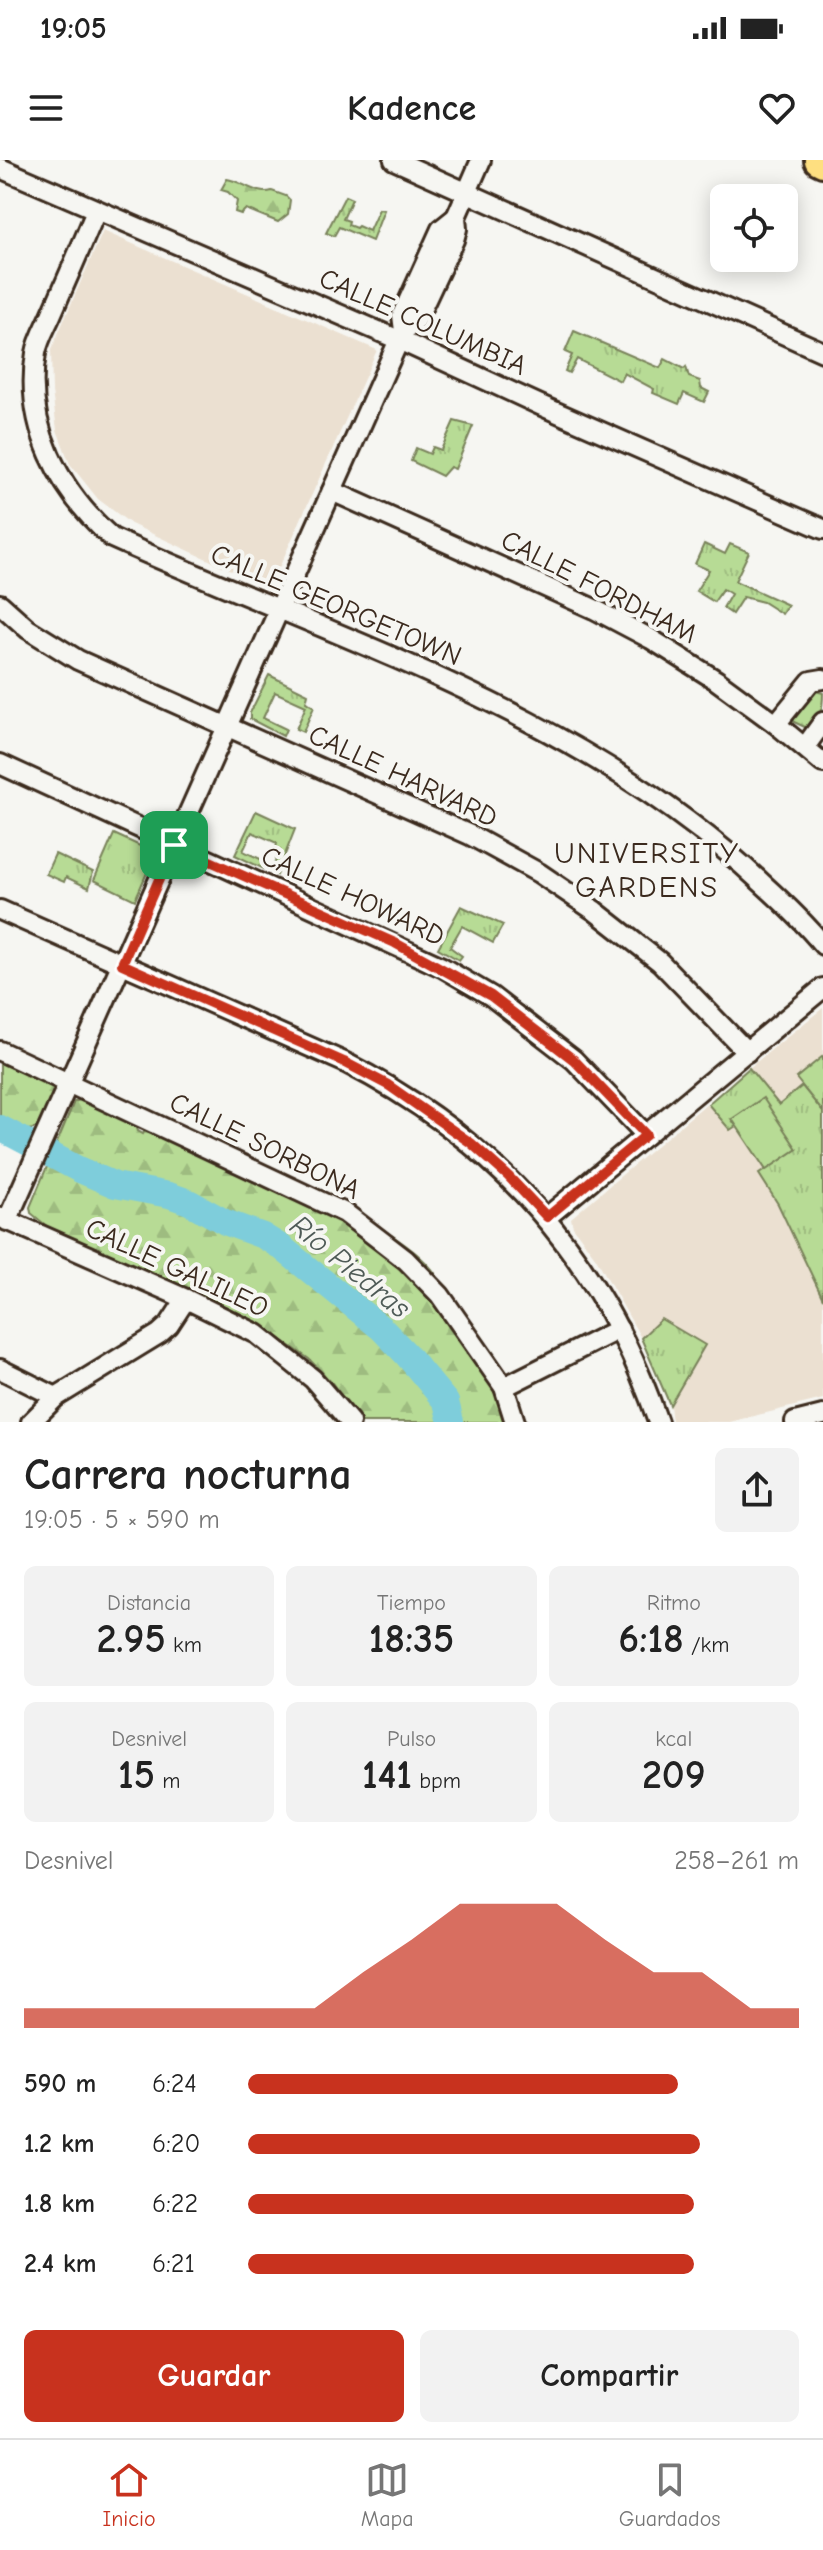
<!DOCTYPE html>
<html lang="es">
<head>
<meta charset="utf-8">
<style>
  :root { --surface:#fff; --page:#f2f2f2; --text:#222; --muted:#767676; --line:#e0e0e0; --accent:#c8321e }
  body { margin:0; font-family:"Comic Neue",sans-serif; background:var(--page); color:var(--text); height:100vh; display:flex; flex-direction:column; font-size:30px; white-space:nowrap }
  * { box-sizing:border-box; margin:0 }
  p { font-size:26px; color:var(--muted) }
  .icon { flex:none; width:44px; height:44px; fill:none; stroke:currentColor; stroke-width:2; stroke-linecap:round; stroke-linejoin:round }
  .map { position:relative; height:1262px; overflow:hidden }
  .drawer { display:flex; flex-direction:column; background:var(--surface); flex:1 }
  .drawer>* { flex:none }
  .controls { position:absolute; left:710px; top:24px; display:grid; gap:16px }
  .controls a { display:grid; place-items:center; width:88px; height:88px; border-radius:12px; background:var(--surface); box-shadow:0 4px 20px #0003; font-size:40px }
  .pin { position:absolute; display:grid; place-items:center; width:68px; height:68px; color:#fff; margin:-34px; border-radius:16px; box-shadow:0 4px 12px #0006 }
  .round { display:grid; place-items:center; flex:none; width:84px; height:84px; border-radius:12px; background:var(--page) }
  .head { display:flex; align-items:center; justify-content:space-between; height:136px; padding:0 24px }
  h1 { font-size:44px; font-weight:600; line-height:60px }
  .metrics { display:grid; grid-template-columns:repeat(3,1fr); gap:12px; height:136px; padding:8px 24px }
  .metrics div { display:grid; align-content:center; border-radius:12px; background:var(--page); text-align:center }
  .metrics b { font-size:40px; font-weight:600 }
  .metrics small { font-size:22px; font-weight:400 }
  .metrics p { font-size:22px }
  .chart { height:224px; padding:16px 24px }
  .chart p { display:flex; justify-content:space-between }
  .chart svg { width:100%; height:144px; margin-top:8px; fill:var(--accent); opacity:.7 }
  .primary-button { display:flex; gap:16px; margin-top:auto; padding:16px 24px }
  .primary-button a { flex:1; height:92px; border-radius:12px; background:var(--accent); color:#fff; font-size:32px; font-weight:600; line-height:92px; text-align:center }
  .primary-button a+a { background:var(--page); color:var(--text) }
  ul { padding:0 24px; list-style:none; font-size:26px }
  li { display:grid; grid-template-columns:128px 96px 1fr; align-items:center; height:60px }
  li i { height:20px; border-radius:10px; background:var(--accent) }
  .status { display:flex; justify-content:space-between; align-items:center; height:56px; padding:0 40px; background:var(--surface); direction:ltr }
  .status svg { height:22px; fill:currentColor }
  header { display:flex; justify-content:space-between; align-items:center; height:104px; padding:0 24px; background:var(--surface); font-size:36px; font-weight:600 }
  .dock { display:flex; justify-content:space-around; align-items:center; height:112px; border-top:2px solid var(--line); background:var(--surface); font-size:22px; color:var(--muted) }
  .dock a { display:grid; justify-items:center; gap:4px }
  .dock .current { color:var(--accent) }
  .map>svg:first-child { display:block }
  .built { fill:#ebe0d1 }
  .grass { fill:url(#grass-tufts); stroke:#79825a; stroke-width:2 }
  .forest { fill:url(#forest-firs); stroke:#79825a; stroke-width:2 }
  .park { fill:#b7db95; stroke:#79825a; stroke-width:2 }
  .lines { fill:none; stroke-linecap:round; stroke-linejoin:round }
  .river { stroke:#7ecddb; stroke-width:26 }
  .minor-casing { stroke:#3b2a1e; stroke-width:24 }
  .highway-casing { stroke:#3b2a1e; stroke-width:34 }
  .minor { stroke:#f6f6f2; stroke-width:18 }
  .highway { stroke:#fedf80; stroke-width:28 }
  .route-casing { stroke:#fff; stroke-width:16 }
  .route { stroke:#c8321e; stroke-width:10 }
  .labels { text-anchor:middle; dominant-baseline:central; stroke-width:8; stroke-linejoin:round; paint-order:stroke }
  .street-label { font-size:28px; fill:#3b2a1e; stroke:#f6f6f2 }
  .neighbourhood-label { font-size:30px; letter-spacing:2px; fill:#3b2a1e; stroke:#f6f6f2 }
  .water-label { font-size:30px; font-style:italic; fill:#4f5b57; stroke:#f6f6f2 }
</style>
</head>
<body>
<div class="status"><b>19:05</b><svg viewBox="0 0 49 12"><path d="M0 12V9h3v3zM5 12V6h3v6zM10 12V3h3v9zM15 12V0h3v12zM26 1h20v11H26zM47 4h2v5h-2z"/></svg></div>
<header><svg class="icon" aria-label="menu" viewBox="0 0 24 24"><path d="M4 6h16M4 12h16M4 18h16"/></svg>Kadence<svg class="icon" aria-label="heart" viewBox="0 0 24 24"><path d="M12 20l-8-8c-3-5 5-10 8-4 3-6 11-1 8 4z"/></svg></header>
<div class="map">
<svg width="823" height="1262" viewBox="0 0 823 1262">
  <defs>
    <pattern id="grass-tufts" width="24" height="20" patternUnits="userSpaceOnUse" patternTransform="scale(2)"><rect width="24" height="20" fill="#b7db95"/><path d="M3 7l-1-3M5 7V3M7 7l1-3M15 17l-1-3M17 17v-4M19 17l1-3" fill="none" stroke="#9ebc80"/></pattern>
    <pattern id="forest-firs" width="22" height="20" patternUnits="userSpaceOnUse" patternTransform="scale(2)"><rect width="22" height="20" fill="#b7db95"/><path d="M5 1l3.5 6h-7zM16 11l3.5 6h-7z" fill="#9ebc80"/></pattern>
  </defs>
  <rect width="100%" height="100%" fill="#f6f6f2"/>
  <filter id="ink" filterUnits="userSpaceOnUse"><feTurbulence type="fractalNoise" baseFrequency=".0125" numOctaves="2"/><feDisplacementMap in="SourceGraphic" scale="16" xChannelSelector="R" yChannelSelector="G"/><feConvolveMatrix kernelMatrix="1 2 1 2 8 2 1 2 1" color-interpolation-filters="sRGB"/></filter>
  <g filter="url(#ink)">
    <g class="built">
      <path d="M103 71 377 190 270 428 131 364 98 339 70 304 57 270 52 231 51 190Z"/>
      <path d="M823 848V1239L729 1262H672L670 1245 641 1178 596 1098 573 1067 571 1058 706 944 709 946 708 944 749 908Z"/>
    </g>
    <g class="grass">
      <path d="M345 36 352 39 343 59 349 61 348 65 356 68 358 66 369 71 379 49 384 50 372 81 339 67 334 76 326 73Z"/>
      <path d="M574 171 660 208 665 199 684 209 686 207 689 217 700 221 701 228 709 232 704 242 684 233 679 244 653 233 654 229 624 213 620 221 577 199 569 213 565 211 572 195 565 192Z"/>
      <path d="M454 261 473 266 455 309 450 307 442 316 411 301 416 288 430 294 433 287 441 290Z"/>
      <path d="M704 384 725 394 730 384 749 392 735 421 788 445 782 454 763 442 743 437 732 454 723 448 731 434 723 429 714 442 696 431 709 410 695 404Z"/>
      <path d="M269 515 308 534 306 542 314 547 303 572 296 569 306 546 275 532 263 558 286 569 283 576 250 559V553Z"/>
      <path d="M256 651 295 669 277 715 271 712 280 690 276 688 277 683 252 672 243 691 267 702 264 709 235 695Z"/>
      <path d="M114 674 151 691 153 699 135 740 94 720Z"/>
      <path d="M55 694 93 712 89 728 66 717 64 722 46 714Z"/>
      <path d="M461 746 503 765 493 783 462 766 450 787 462 796 459 800 438 788Z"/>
      <path d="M749 908 779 945 802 926 823 952V1139L778 1044 759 1014 797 989 732 960 736 966 730 970 708 944Z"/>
      <path d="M661 1159 705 1185 670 1245 641 1178Z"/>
    </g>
    <g class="forest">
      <path d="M227 19C242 21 257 36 272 31L286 36 290 40 288 54 278 62 246 49 241 54 235 52 237 41 228 32 221 30Z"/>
      <path d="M815 531 823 533C823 549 821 559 807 568L794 562 793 556 810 534Z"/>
      <path d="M0 888 62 925C48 957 40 984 0 963Z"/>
      <path d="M82 939 134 960 138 971 143 974 145 970 142 965 373 1063C394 1077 443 1106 442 1133L493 1217 511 1262H360L332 1223 309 1199 256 1162 227 1147 49 1068 31 1053 30 1047 74 942Z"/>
    </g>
    <g class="park">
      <path d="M823 896V952L796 918Z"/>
      <path d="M763 938 797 989 766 1010 732 959Z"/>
    </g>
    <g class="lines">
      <path class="river" d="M0 968 80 1010 115 1025 169 1035 189 1042 225 1062 263 1076 281 1087 382 1169 406 1194 446 1242 451 1262"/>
      <defs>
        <g id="minor">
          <path d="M394 0 823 192"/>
          <path d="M0 8 399 180 540 245 823 369"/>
          <path d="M96 51C82 85 67 119 52 153 47 165 38 180 36 193 24 265 59 331 112 378 336 479 581 552 763 724 784 743 805 763 823 785"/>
          <path d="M404 171 402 155 441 69 456 57"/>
          <path d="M332 331 594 449 651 479 716 520 776 564 823 603"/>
          <path d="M0 444 28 469 78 500 470 675 539 713 595 751 660 802 747 892"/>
          <path d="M776 564 811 521 823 519"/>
          <path d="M805 587 823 562"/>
          <path d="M0 604 442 807 491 836 574 900 646 975"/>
          <path d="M0 750 344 902C498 980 602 1098 658 1262"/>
          <path d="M0 891 345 1053 406 1100 440 1135 504 1227 515 1262"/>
          <path d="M0 1057 186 1139 257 1174 313 1219 350 1262"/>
          <path d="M547 1057 823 828"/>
          <path d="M7 1061 399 180 404 171 416 161 454 80 457 69 456 57 481 0"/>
          <path d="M0 1209 56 1237"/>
          <path d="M504 1227 619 1169"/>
          <path d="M31 1262 56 1237 159 1174 169 1165 186 1139"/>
          <path d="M795 1262 823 1255"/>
        </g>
        <path id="highway" d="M819 0 823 2"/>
      </defs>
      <use href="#minor" class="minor-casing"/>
      <use href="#highway" class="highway-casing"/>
      <use href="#minor" class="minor"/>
      <use href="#highway" class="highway"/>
    </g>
  </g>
  <g class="lines" filter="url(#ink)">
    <defs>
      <path id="route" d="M174 685 395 783 491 836 574 900 646 975 547 1057 508 1016 471 983 388 925 344 902 122 804Z"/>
    </defs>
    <use href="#route" class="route-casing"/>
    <use href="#route" class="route"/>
  </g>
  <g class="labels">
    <g class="street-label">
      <text transform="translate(423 162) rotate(24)">CALLE COLUMBIA</text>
      <text transform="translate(599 427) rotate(27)">CALLE FORDHAM</text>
      <text transform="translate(336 445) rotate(23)">CALLE GEORGETOWN</text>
      <text transform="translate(403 616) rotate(25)">CALLE HARVARD</text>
      <text transform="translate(353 736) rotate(25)">CALLE HOWARD</text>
      <text transform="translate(265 986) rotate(26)">CALLE SORBONA</text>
      <text transform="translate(177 1108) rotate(25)">CALLE GALILEO</text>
    </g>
    <g class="neighbourhood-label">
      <text x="647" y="693">UNIVERSITY<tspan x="647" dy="34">GARDENS</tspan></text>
    </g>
    <g class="water-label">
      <text transform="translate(350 1107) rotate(39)">Río Piedras</text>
    </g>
  </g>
</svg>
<div class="controls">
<a><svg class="icon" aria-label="locate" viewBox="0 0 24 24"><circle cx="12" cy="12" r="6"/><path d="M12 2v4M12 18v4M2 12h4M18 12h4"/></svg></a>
</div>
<div class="pin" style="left:174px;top:685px;background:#1e9e55"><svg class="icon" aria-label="arrive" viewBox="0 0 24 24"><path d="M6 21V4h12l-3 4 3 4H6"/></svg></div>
</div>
<section class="drawer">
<div class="head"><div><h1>Carrera nocturna</h1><p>19:05 · 5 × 590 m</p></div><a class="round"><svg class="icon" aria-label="share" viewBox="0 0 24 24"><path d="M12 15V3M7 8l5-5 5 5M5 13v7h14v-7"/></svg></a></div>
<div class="metrics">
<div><p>Distancia</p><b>2.95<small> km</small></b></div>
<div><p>Tiempo</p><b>18:35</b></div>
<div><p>Ritmo</p><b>6:18<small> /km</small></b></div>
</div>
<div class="metrics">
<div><p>Desnivel</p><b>15<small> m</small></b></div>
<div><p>Pulso</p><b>141<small> bpm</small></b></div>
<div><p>kcal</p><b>209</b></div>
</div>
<div class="chart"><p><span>Desnivel</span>258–261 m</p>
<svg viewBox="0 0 160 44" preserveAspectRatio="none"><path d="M0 44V38L10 38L20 38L30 38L40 38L50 38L60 38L70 27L80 17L90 6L100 6L110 6L120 17L130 27L140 27L150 38L160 38V44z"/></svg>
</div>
<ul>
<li><b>590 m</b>6:24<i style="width:78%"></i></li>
<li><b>1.2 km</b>6:20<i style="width:82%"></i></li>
<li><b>1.8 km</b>6:22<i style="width:81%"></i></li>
<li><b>2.4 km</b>6:21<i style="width:81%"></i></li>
</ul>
<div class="primary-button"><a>Guardar</a><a>Compartir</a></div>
</section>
<nav class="dock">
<a class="current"><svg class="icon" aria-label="home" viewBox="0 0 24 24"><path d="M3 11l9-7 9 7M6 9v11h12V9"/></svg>Inicio</a>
<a><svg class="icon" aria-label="map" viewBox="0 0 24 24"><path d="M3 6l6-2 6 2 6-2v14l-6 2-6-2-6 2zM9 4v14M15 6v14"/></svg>Mapa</a>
<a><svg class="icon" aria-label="saved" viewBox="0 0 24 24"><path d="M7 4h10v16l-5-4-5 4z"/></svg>Guardados</a>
</nav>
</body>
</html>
